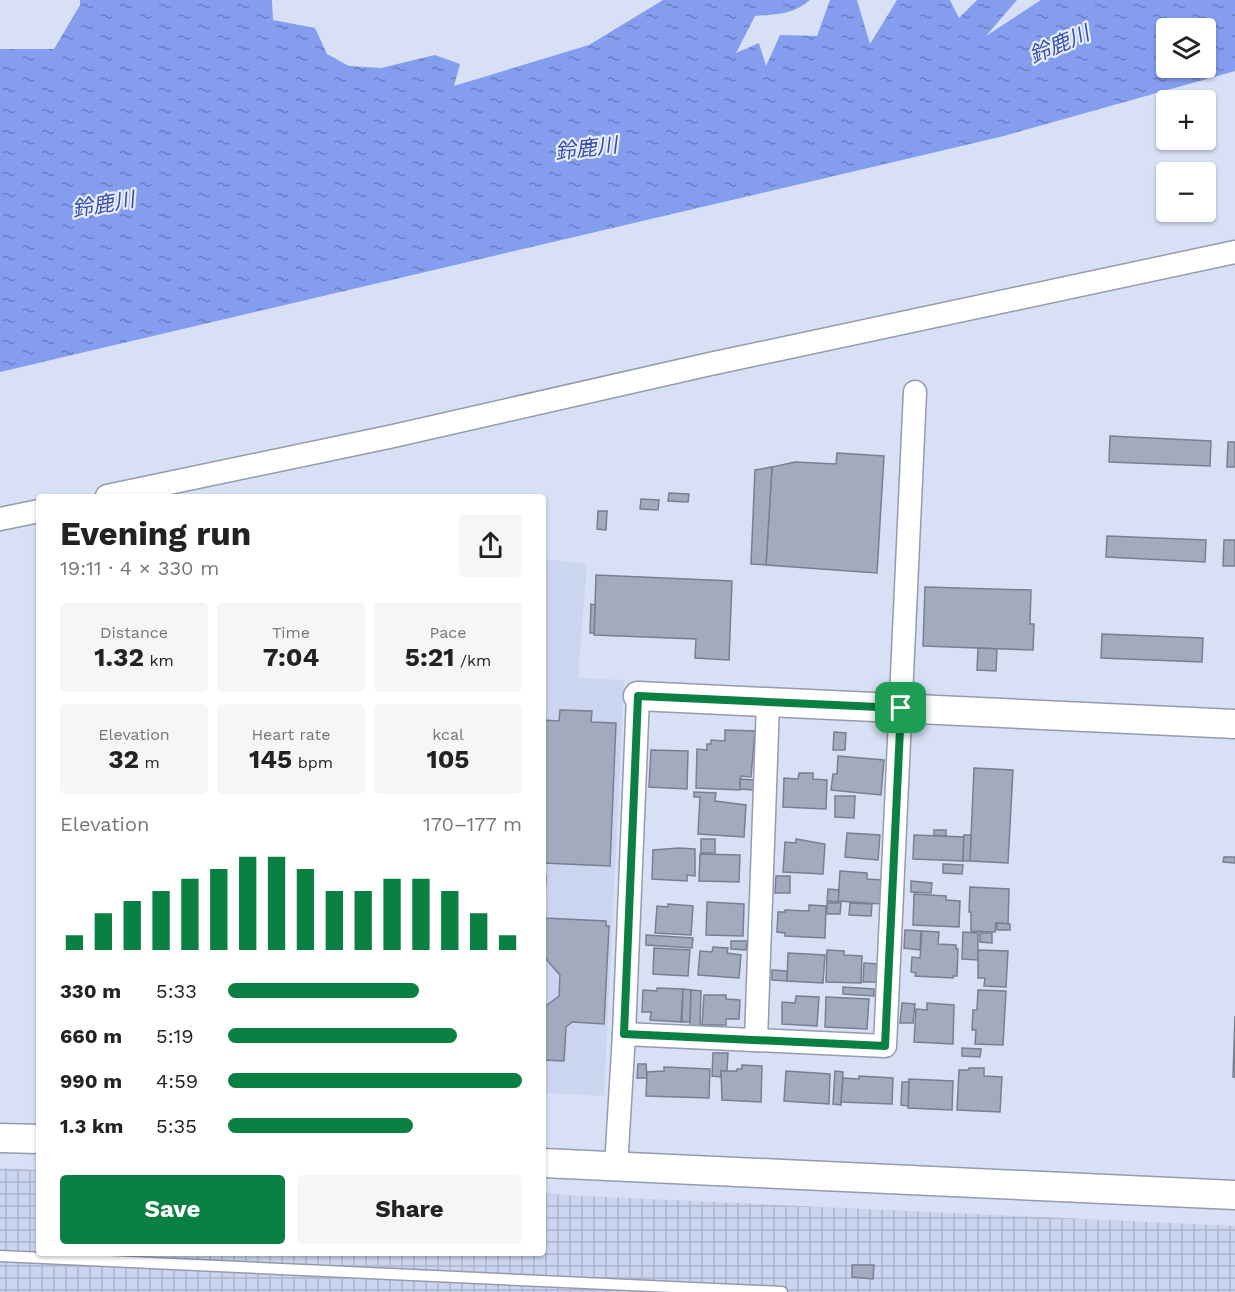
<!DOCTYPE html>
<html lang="en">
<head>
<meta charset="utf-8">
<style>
  :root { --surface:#fff; --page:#f6f6f6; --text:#222; --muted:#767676; --accent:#0b8043 }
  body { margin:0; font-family:"Work Sans","Noto Sans JP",sans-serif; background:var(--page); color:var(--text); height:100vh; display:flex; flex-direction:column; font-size:22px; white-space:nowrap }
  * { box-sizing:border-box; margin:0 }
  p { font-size:20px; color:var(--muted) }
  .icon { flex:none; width:33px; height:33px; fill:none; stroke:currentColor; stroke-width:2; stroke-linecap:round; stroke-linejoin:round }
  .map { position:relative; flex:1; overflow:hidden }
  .drawer { position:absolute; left:36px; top:494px; width:510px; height:762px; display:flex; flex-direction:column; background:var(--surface); border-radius:6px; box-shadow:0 2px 4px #0004 }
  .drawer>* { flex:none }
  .tools { position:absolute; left:1156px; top:18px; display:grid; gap:12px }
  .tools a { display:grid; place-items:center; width:60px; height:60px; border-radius:6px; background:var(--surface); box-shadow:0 2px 4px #0004; font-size:30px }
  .pin { position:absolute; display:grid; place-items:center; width:51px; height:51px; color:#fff; margin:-26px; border-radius:12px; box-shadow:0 3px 9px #0006 }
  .round { display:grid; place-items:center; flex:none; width:63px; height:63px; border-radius:6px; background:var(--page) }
  .overview { display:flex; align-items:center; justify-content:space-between; height:102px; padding:0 24px }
  h1 { font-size:33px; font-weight:700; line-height:45px }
  .figures { display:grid; grid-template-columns:repeat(3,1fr); gap:9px; height:102px; padding:6px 24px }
  .figures div { display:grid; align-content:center; border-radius:6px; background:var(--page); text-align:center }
  .figures b { font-size:26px; font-weight:700 }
  .figures small { font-size:16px; font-weight:400 }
  .figures p { font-size:16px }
  .chart { height:168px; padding:12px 24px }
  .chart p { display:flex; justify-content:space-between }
  .chart svg { width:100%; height:108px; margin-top:6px; stroke:var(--accent); stroke-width:6 }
  .button { display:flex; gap:12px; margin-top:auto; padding:12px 24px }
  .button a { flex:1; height:69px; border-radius:6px; background:var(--accent); color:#fff; font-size:24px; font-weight:700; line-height:69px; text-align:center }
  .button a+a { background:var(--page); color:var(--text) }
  ul { padding:0 24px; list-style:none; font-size:20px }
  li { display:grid; grid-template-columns:96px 72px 1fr; align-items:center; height:45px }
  li i { height:15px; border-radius:8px; background:var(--accent) }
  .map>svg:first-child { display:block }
  .built { fill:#cbd5f0 }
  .industrial { fill:url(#industrial-grid) }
  .water { fill:url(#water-ripples); fill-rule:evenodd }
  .building { fill:#a3aabe; stroke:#787f92; stroke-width:1.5 }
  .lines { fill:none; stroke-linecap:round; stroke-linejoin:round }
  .service-casing { stroke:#949bae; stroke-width:13 }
  .minor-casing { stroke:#949bae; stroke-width:25 }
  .tertiary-casing { stroke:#949bae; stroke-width:31 }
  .service { stroke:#fff; stroke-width:10 }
  .minor { stroke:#fff; stroke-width:22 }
  .tertiary { stroke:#fff; stroke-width:28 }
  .route-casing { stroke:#fff; stroke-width:12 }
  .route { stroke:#0b8043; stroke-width:8 }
  .labels { text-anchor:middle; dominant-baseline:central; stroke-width:4.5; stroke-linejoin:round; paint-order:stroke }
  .water-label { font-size:21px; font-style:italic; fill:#384daa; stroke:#e7edfe }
</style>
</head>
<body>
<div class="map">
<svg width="1235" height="1292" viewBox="0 0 1235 1292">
  <defs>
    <pattern id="industrial-grid" width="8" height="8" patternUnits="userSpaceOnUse" patternTransform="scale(1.5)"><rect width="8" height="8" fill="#cbd5f0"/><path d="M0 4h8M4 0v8" fill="none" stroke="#adb6cd"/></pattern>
    <pattern id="water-ripples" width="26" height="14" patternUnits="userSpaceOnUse" patternTransform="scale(1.5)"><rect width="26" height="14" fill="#849dee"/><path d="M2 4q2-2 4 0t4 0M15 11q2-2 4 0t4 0" fill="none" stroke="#6a7ec0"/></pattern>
  </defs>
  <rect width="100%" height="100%" fill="#d8e0f5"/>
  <path class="built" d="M543 559 587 564 578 678 624 680 604 1096 543 1093Z"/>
  <path class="industrial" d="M0 1168 39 1170V1252H543V1194L1235 1226V1292H0Z"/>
  <path class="water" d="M80 0H272L273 20 315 28 327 54 349 66 381 68 435 55 460 64 454 86 589 45 663 0H810C792 15 777 14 755 16L736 53 759 43 766 66 780 35 817 36 830 0H857L870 44 897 0H950L959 18 977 0H1017L986 36 1041 0H1235V71L1004 136 0 372V49H54L80 5ZM1167 28H1206V68H1167Z"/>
  <g class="building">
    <path d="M1110 436 1211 441 1210 466 1109 462Z"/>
    <path d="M1228 442H1235V467H1227Z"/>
    <path d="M837 453 884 456 877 573 766 565 772 467 795 462 836 464Z"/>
    <path d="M772 467 766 565 751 564 755 470Z"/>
    <path d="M669 493 689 494 688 502 668 501Z"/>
    <path d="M641 499 659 500 658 510 640 509Z"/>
    <path d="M598 511H607L606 530 597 529Z"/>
    <path d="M1107 536 1206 540 1205 562 1106 557Z"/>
    <path d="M1224 540H1235V566H1223Z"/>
    <path d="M596 575 732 581 729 660 695 658 696 639 594 635Z"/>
    <path d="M925 587 1031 590 1030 624H1034L1033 650 923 646Z"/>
    <path d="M591 604 595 605 594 633H590Z"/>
    <path d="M1102 634 1203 638 1202 662 1101 658Z"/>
    <path d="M978 648 997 649 996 671 977 670Z"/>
    <path d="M560 710 592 711 591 722 616 723 610 866 543 863V720L559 721Z"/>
    <path d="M725 730 755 731 751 777 741 776 740 790 696 788 697 749 707 750V744H711V740L725 741Z"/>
    <path d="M834 732 846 733 845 750H833Z"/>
    <path d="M651 750 688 751 687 789 649 787Z"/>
    <path d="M838 756 884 760 881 795 831 790 833 774H837Z"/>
    <path d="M974 768 1013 770 1008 863 970 861Z"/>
    <path d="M799 773H813V779L827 780 826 809 783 807 784 778 798 779Z"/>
    <path d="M740 779 754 780V790L740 789Z"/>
    <path d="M694 792 716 793 715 801 746 805 744 837 698 834 700 797H694Z"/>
    <path d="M835 796H855L854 818 835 817Z"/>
    <path d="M934 830H946V836L934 835Z"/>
    <path d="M847 833 880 835 878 860 845 857Z"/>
    <path d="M914 835 964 837 963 861 913 859Z"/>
    <path d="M964 835H971L970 861H963Z"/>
    <rect x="701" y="839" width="14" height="14"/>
    <path d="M796 839 825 844 823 874 783 872 785 842 796 843Z"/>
    <path d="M679 848 695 849V876L687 875V881L652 879 653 850Z"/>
    <path d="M700 854 740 855 739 882 699 881Z"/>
    <path d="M1224 857H1235V863L1223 862Z"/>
    <path d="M943 864 963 865 962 874 943 873Z"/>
    <path d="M840 871 867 873V879L882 880 881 904 838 901Z"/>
    <path d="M543 876H546L544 918 606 921V926H609L604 1024 572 1022 566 1027 564 1061 543 1060V1008L559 996 560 975 546 959H543Z"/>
    <path d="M776 876H790V893H775Z"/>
    <path d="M911 881 932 883 931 893 911 892Z"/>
    <path d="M970 887 1009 889 1008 924 996 923 995 932 971 931V912H969Z"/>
    <path d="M828 889 839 890 838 902 827 901Z"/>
    <path d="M914 894 946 896V900L960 901 959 927 913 925Z"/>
    <path d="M707 902 744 904 743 936 706 935Z"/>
    <path d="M827 903H841L840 914H827Z"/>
    <path d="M850 903 872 904 871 916 849 915Z"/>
    <path d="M668 904 693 906 691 935 655 933 657 906 668 907Z"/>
    <path d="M809 905 826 906 825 938 785 936V933L777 932 778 912H785V910L809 911Z"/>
    <path d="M997 923 1010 924V930H997Z"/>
    <path d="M905 930 921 931 920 950 904 948Z"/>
    <path d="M922 931 939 932 938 944 956 945V949H958L957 976H953V978L915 976 916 973 911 972 912 957 920 958Z"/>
    <path d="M963 932 978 933V960L962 959Z"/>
    <path d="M980 933H992V943L980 942Z"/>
    <path d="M646 935 693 938 692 948 646 945Z"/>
    <path d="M731 941H747L746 950 731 949Z"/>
    <path d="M713 947 728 948 727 953 741 955 739 978 698 975 700 951 712 952Z"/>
    <path d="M654 948 690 950 688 976 653 974Z"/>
    <path d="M827 950 844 951V955L862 956 861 983 826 982Z"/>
    <path d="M978 950 1008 951 1006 987 984 986 985 978H978Z"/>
    <path d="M788 953 825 955 823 983 787 981Z"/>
    <path d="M864 963 878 964 877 982H863Z"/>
    <path d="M772 970 787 971V981L772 980Z"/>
    <path d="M843 987 874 989V996L843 994Z"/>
    <path d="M657 988 683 989 681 1022 650 1020 651 1012H642L643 990 657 991Z"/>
    <path d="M683 989 691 990 690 1022H682Z"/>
    <path d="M691 990 701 991 700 1026H690Z"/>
    <path d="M978 990 1006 991 1003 1045 975 1044 976 1030H972L973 1010H977Z"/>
    <path d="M704 995H726V999L740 1000 739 1019H726V1025H702Z"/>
    <path d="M796 996 819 997 817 1026 782 1024V1002L795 1003Z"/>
    <path d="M826 997 869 999 867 1029 825 1027Z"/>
    <path d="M902 1003 915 1004 913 1023H900Z"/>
    <path d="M927 1003 954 1005 953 1044 914 1042 916 1009 927 1010Z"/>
    <path d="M1235 1016V1077H1233Z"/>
    <path d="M962 1048 981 1049 980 1057 962 1056Z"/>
    <path d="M713 1053H728L727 1071H721V1077L712 1076Z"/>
    <path d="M638 1064H646L647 1078H637Z"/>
    <path d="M742 1065 762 1066 761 1102 722 1100 721 1071H737V1069H742Z"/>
    <path d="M664 1067 710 1069 709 1098 646 1096 647 1072 664 1071Z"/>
    <path d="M969 1068H984V1076L1002 1077 1000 1112 957 1110 959 1070H969Z"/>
    <path d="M786 1071 830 1074 829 1104 784 1101Z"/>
    <path d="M835 1071 843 1072 841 1105 833 1104Z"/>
    <path d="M859 1076 893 1078 892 1104 841 1102 843 1078 859 1079Z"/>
    <path d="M909 1079 953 1081 952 1110 908 1108Z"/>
    <path d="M902 1082H909L908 1106 901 1105Z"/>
    <path d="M852 1265H874L873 1279 852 1277Z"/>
  </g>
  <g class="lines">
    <defs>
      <path id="service" d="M0 1256 782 1292"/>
      <g id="minor">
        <path d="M107 496 389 437 710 364 1235 252"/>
        <path d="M0 519 39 511"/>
        <path d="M624 1034 885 1046 915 392"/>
        <path d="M756 1040 768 703"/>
        <path d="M616 1167 624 1034 638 696"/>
      </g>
      <g id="tertiary">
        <path d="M638 696 1235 724"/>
        <path d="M0 1138 39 1139"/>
        <path d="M543 1163 1235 1195"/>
      </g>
    </defs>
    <use href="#service" class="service-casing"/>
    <use href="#minor" class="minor-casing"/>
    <use href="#tertiary" class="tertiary-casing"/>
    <use href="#service" class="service"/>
    <use href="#minor" class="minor"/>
    <use href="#tertiary" class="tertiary"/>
  </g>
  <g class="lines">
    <defs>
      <path id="route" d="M638 696 901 708 885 1046 624 1034Z"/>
    </defs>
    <use href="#route" class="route-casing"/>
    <use href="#route" class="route"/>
  </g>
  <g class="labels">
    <g class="water-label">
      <text transform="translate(1059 44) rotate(-23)">鈴鹿川</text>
      <text transform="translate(586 148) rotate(-7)">鈴鹿川</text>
      <text transform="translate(103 204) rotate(-10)">鈴鹿川</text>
    </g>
  </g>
</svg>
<div class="tools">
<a><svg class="icon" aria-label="layers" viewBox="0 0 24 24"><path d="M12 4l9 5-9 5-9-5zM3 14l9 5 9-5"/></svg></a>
<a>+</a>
<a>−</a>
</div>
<div class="pin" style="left:901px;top:708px;background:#1e9e55"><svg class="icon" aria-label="arrive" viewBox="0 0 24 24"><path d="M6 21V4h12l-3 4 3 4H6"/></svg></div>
<section class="drawer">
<div class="overview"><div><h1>Evening run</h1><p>19:11 · 4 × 330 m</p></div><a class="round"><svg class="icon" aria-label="share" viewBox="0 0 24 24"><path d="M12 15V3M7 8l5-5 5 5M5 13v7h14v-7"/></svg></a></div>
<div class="figures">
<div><p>Distance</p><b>1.32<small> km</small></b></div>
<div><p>Time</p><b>7:04</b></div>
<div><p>Pace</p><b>5:21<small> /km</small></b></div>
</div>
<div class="figures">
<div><p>Elevation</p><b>32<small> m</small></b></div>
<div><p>Heart rate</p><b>145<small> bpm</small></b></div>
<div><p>kcal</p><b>105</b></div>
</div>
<div class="chart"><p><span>Elevation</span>170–177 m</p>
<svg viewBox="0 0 160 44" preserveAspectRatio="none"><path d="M5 44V38M15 44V29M25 44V24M35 44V20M45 44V15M55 44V11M65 44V6M75 44V6M85 44V11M95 44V20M105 44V20M115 44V15M125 44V15M135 44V20M145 44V29M155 44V38"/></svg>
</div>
<ul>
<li><b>330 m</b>5:33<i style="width:65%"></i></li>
<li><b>660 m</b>5:19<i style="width:78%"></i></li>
<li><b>990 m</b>4:59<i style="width:100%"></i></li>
<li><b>1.3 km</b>5:35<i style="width:63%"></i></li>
</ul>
<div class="button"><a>Save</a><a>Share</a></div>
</section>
</div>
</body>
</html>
